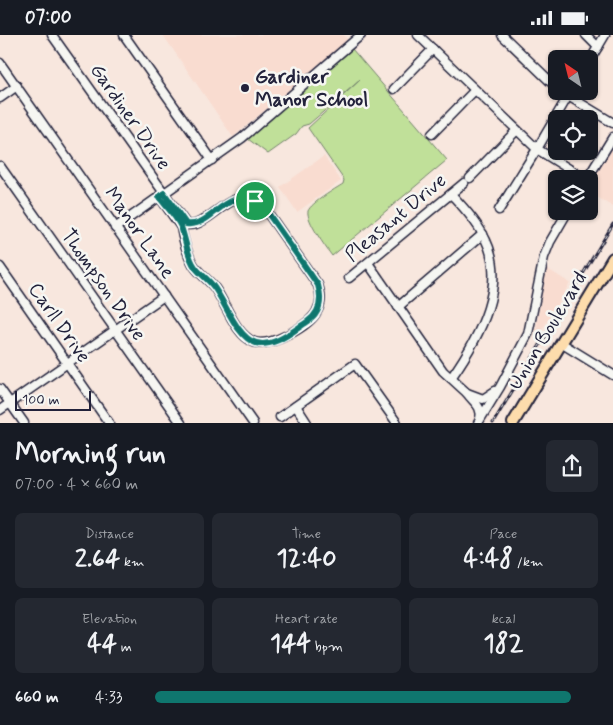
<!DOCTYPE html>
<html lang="en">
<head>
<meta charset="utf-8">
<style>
  :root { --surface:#171b24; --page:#242831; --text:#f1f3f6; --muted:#9ea1a6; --accent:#0f766e }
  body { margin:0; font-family:Mynerve,sans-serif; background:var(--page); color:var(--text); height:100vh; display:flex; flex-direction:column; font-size:19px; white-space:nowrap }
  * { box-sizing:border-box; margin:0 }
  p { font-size:16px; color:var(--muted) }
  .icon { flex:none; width:28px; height:28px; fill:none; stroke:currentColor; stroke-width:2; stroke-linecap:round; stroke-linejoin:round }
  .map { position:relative; height:388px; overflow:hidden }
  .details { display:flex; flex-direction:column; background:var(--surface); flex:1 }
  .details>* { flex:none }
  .needle { width:32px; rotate:325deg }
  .controls { position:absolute; left:548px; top:15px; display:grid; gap:10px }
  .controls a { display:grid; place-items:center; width:50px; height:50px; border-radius:8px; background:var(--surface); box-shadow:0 1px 4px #0004; font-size:25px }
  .scale { position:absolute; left:15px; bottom:12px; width:76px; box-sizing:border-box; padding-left:5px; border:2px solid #22223b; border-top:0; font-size:14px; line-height:18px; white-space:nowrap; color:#22223b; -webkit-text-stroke:4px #f6f6f2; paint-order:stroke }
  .pin { position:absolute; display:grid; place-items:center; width:42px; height:42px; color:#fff; margin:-21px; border:2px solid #fff; border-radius:50%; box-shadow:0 1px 5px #0007 }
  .round { display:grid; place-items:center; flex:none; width:52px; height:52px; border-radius:8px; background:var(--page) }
  .overview { display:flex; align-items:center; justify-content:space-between; height:85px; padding:0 15px }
  h1 { font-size:28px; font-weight:700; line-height:38px }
  .metrics { display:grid; grid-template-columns:repeat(3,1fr); gap:8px; height:85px; padding:5px 15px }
  .metrics div { display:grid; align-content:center; border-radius:8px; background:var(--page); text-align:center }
  .metrics b { font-size:25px; font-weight:700 }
  .metrics small { font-size:14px; font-weight:400 }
  .metrics p { font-size:14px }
  ul { padding:0 15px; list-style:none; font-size:16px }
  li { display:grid; grid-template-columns:80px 60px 1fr; align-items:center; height:38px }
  li i { height:12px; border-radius:6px; background:var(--accent) }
  .status { display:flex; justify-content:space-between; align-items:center; height:35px; padding:0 25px; background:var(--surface); direction:ltr }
  .status svg { height:14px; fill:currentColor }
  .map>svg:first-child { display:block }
  .built { fill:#f9dcd0 }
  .green { fill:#c0e099; stroke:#71816a }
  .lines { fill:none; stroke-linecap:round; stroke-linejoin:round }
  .minor-casing { stroke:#22223b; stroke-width:11 }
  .major-casing { stroke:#22223b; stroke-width:14 }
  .minor { stroke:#f6f6f2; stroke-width:8 }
  .major { stroke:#fddcac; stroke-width:10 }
  .rail-casing { stroke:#22223b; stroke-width:3 }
  .rail { stroke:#f6f6f2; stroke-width:1; stroke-dasharray:4; stroke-linecap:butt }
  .route-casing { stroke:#fff; stroke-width:10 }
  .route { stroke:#0f766e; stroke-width:6 }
  .poi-dot { fill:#22223b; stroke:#f6f6f2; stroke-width:2 }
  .labels { text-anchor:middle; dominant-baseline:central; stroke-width:5; stroke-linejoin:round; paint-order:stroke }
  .poi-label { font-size:20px; font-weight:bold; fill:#22223b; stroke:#f6f6f2; text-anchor:start }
  .street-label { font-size:20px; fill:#22223b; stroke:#f6f6f2 }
</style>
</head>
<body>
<div class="status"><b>07:00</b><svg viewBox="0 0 49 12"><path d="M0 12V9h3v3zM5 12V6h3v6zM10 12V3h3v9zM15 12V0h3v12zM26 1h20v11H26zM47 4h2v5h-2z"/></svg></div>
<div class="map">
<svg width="613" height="388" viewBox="0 0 613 388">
  <rect width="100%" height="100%" fill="#f8e7de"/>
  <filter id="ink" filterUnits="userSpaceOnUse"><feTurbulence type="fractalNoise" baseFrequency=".02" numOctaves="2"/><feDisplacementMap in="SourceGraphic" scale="10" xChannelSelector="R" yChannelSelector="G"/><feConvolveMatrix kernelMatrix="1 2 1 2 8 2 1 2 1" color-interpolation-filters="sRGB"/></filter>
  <g filter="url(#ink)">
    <g class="built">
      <path d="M163 0H344L348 5 233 102Z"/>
      <path d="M613 112V172L589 157V153Z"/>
      <path d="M324 121 341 146 297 177 280 152Z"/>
      <path d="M546 233 570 248 540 298 536 295Z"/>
    </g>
    <path class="green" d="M352 14 447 125 332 221C326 213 306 185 308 176 311 168 335 154 343 149L344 145 308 93 360 45 309 89 302 91 296 99 268 119 248 104Z"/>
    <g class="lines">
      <defs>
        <g id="minor">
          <path d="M52 0 186 189"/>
          <path d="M124 0 212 125"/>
          <path d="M418 0 537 114 585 144"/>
          <path d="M502 0 556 52"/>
          <path d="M586 0 598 12"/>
          <path d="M589 27 605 0"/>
          <path d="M0 28 253 388"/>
          <path d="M394 54 433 14"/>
          <path d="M560 56 613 88"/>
          <path d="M0 63 17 51"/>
          <path d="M432 99 475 55"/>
          <path d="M0 131 181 388"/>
          <path d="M470 143 517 95"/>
          <path d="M587 144 613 102"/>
          <path d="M159 161 181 192"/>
          <path d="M237 164C248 163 254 166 263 171L318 250C321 260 322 267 317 276 310 291 270 313 254 307 235 300 226 268 214 252 208 244 198 238 193 229 187 218 183 204 181 192 187 188 190 191 196 189 211 183 222 169 237 164Z"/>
          <path d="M499 175 537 114 571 56"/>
          <path d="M115 193 242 103 361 0"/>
          <path d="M368 228 443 336 467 358"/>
          <path d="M0 232 109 388"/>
          <path d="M349 243 464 148"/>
          <path d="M398 272 483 199"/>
          <path d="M561 308 613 340"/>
          <path d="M451 343C479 303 511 246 482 198 474 183 462 171 451 159"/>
          <path d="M0 354 24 388"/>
          <path d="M296 371 307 388"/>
          <path d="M0 375 164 261"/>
          <path d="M280 382 355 329 397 388"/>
          <path d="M480 384C483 371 473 367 467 358L483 364 495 356"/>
          <path d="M478 388 500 352 528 299 544 222 550 207 568 176"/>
        </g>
        <path id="major" d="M513 388 613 223"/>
      </defs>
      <use href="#minor" class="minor-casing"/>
      <use href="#major" class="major-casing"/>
      <use href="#minor" class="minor"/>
      <use href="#major" class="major"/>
      <defs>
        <path id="rail" d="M493 388 613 189"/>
      </defs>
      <use href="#rail" class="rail-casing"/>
      <use href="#rail" class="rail"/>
    </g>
  </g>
  <g class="lines" filter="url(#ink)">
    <defs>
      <path id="route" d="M164 158 186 189C215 193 224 147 263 171L318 250C322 264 321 278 307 287 293 296 274 313 256 308 236 302 225 266 213 251 208 244 200 239 195 232 187 221 186 205 181 192 177 182 166 171 159 162Z"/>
    </defs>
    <use href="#route" class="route-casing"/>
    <use href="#route" class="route"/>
  </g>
  <circle class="poi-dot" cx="245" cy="53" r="5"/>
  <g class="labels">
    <g class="poi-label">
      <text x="255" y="42">Gardiner<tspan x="255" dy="23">Manor School</tspan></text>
    </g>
    <g class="street-label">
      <text transform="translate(130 82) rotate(55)">Gardiner Drive</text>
      <text transform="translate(396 183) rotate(-40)">Pleasant Drive</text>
      <text transform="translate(139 198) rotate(55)">Manor Lane</text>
      <text transform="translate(103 250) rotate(55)">Thompson Drive</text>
      <text transform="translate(59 288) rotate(55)">Carll Drive</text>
      <text transform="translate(548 296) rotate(-59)">Union Boulevard</text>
    </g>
  </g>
</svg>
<div class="controls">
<a><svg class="needle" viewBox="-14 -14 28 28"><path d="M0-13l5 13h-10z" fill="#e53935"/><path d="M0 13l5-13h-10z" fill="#9ea1a6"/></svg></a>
<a><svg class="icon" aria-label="locate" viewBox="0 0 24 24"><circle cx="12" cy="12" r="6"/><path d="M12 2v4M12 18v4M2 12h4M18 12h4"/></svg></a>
<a><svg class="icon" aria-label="layers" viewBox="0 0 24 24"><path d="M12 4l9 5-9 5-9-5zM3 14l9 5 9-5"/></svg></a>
</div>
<div class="scale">100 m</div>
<div class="pin" style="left:255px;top:166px;background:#1e9e55"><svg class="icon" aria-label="arrive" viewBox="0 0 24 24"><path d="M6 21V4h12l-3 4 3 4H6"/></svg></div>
</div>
<section class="details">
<div class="overview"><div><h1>Morning run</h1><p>07:00 · 4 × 660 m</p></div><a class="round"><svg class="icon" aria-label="share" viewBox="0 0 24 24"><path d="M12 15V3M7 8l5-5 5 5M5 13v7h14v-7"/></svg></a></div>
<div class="metrics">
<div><p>Distance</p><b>2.64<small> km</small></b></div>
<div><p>Time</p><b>12:40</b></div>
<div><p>Pace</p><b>4:48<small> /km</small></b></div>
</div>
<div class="metrics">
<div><p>Elevation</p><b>44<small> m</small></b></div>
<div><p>Heart rate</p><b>144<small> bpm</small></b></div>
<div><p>kcal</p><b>182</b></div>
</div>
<ul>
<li><b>660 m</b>4:33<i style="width:94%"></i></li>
</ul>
</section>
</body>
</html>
